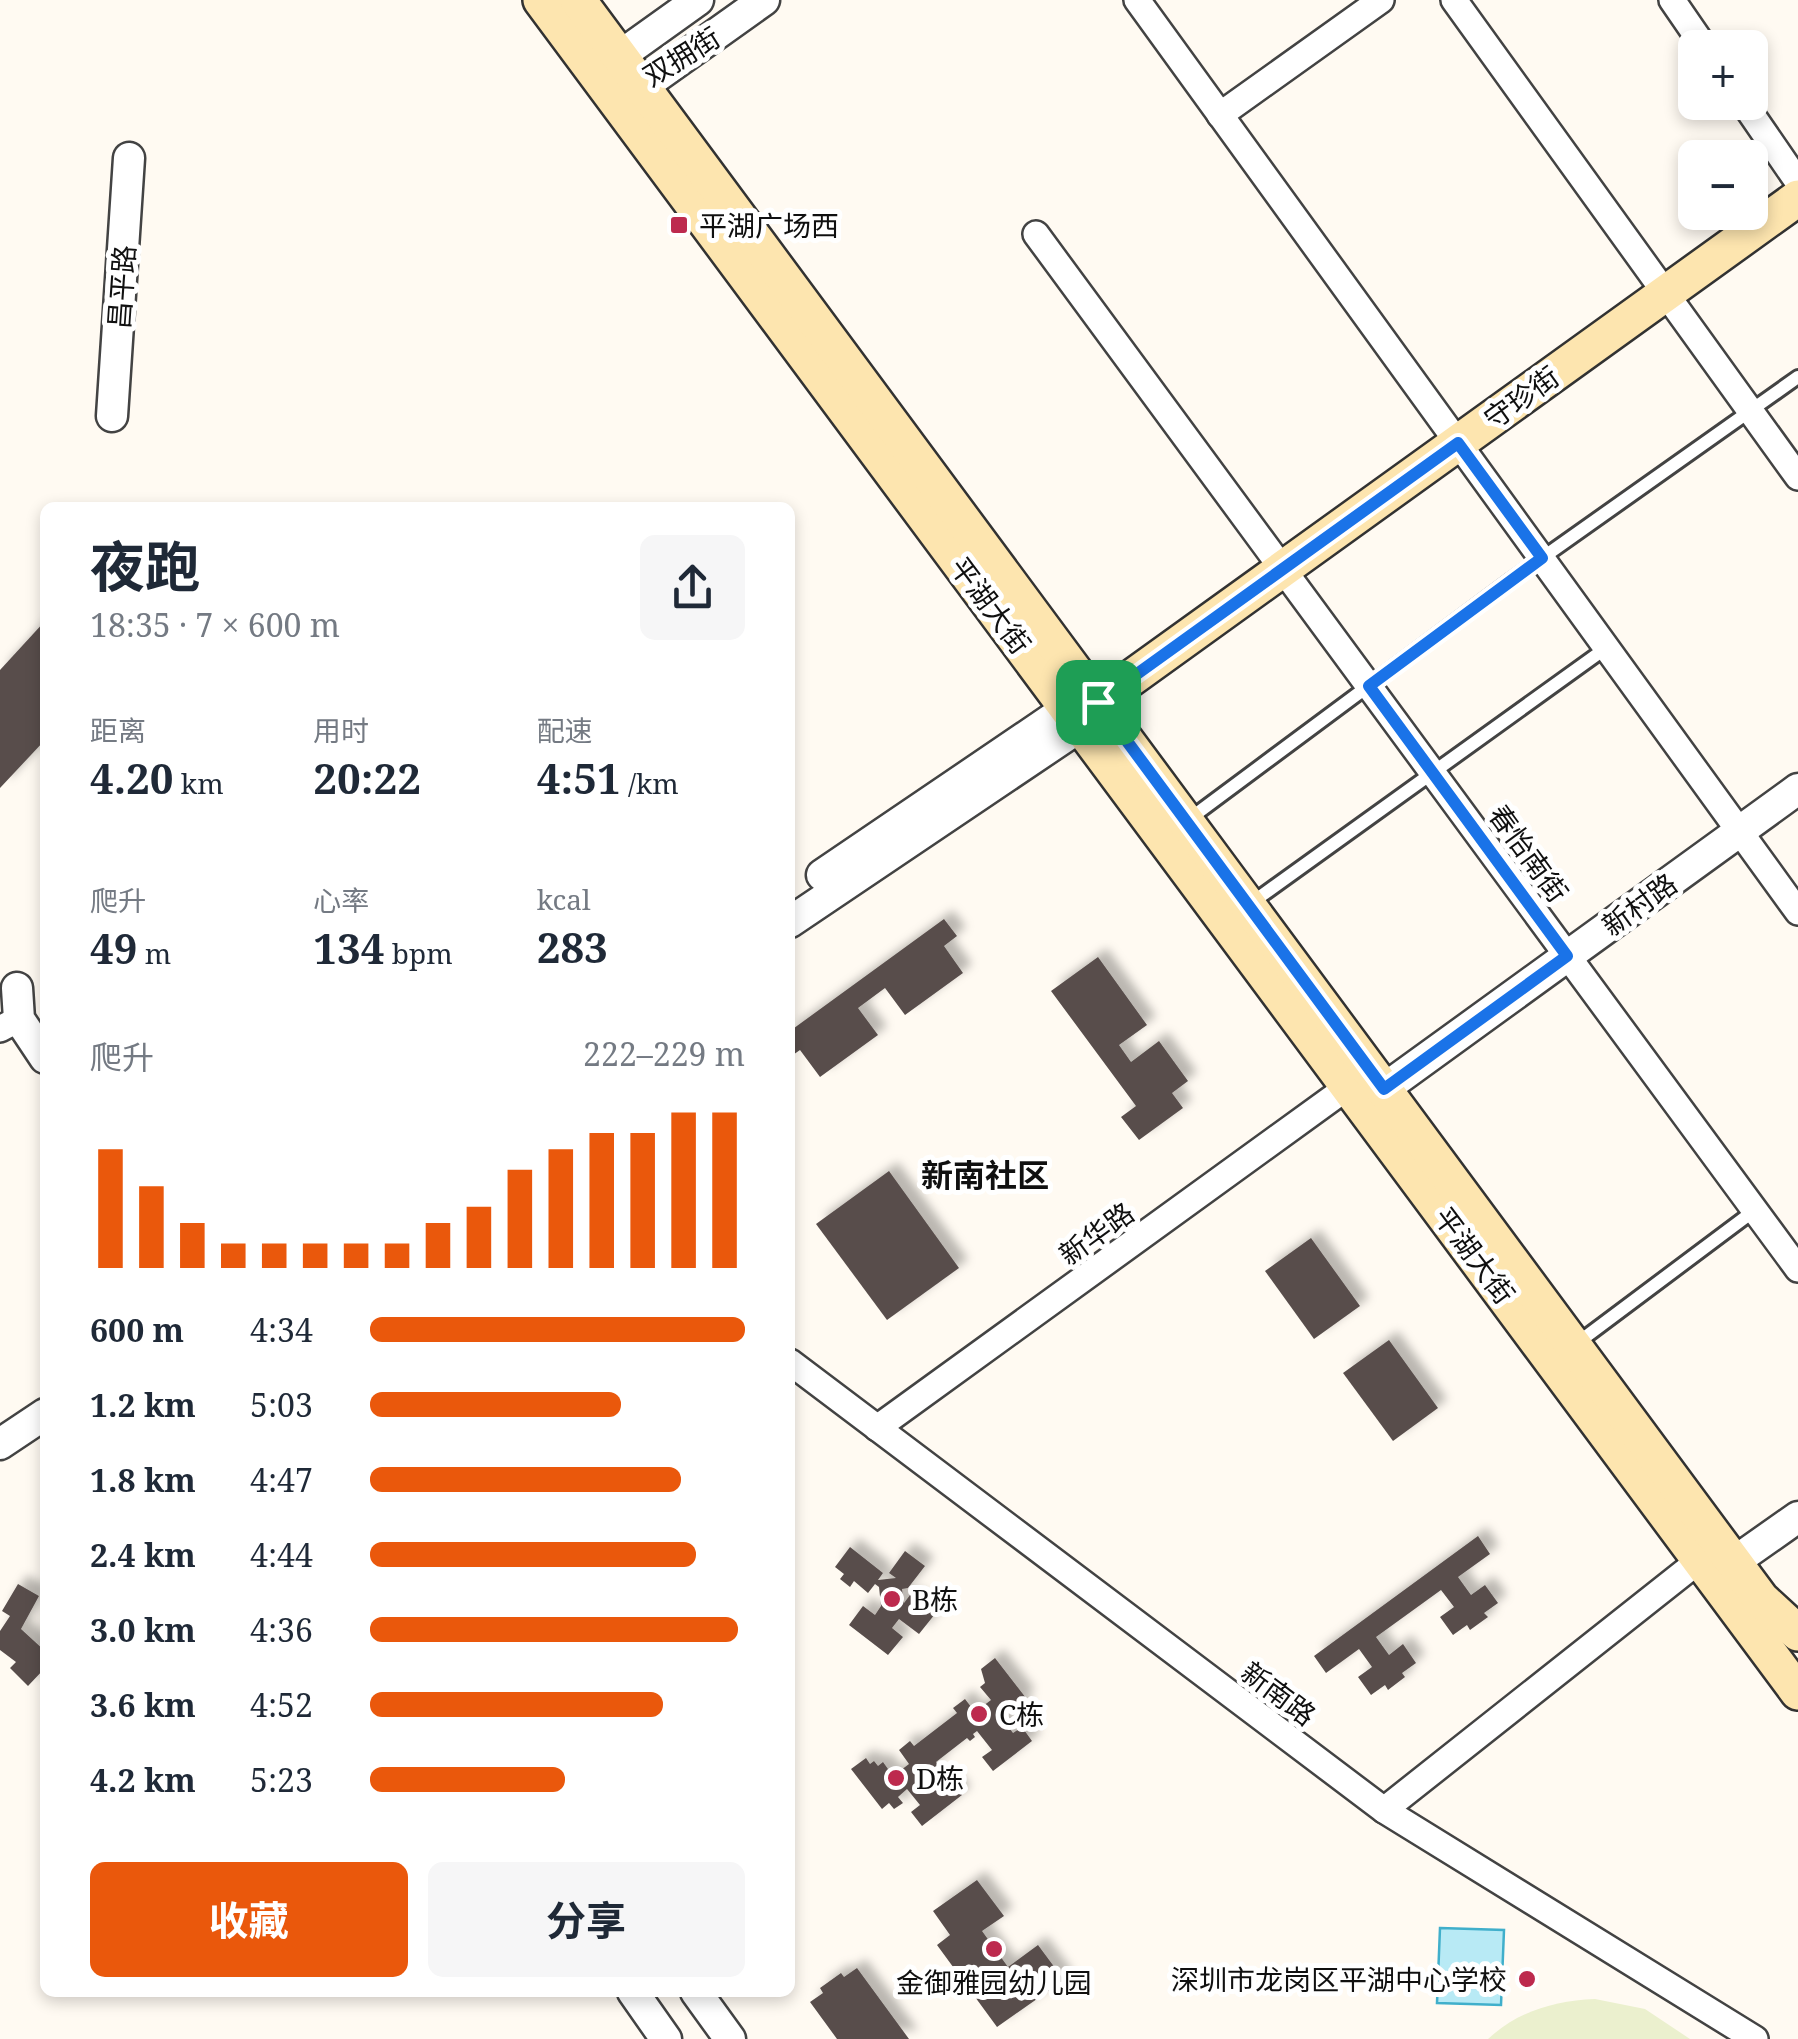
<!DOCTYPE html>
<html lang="zh">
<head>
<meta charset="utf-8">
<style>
  :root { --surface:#fff; --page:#f6f6f7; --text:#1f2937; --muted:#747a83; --accent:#ea580c }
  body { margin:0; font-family:"Noto Serif","Noto Sans SC",serif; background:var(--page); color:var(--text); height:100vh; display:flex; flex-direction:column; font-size:38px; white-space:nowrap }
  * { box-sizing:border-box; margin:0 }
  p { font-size:32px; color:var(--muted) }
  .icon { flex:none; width:55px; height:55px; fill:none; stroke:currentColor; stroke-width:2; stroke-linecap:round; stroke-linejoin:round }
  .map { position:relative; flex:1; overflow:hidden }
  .side { position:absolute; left:40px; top:502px; width:755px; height:1495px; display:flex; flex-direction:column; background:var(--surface); border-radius:15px; box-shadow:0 5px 15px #0003 }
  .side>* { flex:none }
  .controls { position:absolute; left:1678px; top:30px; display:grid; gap:20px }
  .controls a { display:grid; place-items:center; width:90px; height:90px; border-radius:15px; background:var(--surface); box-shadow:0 5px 15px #0003; font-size:50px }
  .pin { position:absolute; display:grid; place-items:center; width:85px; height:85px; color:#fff; margin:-42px; border-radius:20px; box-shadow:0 5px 15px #0006 }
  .round { display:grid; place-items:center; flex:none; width:105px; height:105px; border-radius:15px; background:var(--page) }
  .head { display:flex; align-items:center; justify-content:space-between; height:170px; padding:0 50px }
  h1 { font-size:55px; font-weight:700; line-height:75px }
  .metrics { display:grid; grid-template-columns:repeat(3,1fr); gap:15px; height:170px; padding:10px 50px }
  .metrics div { display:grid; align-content:center }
  .metrics b { font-size:42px; font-weight:700 }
  .metrics small { font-size:28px; font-weight:400 }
  .metrics p { font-size:28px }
  .chart { height:280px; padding:20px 50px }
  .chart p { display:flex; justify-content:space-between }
  .chart svg { width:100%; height:180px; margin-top:10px; stroke:var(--accent); stroke-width:6 }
  .button { display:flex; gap:20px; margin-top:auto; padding:20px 50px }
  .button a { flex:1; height:115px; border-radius:15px; background:var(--accent); color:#fff; font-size:40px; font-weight:700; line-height:115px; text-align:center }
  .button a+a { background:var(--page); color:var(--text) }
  ul { padding:0 50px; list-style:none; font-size:32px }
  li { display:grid; grid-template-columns:160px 120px 1fr; align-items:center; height:75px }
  li i { height:25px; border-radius:12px; background:var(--accent) }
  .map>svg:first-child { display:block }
  .pitch { fill:#ebf0ce }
  .water { fill:#b8eaf5; stroke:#40afcb; stroke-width:2.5 }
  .building { fill:#584e4c; filter:url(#shadow) }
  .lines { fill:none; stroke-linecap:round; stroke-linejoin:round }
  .service-casing { stroke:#434343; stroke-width:18 }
  .minor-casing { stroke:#434343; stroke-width:30 }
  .tertiary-casing { stroke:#434343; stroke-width:35 }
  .secondary-casing { stroke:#323232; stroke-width:40 }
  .service { stroke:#fff; stroke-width:12 }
  .minor { stroke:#fff; stroke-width:25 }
  .tertiary { stroke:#fff; stroke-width:30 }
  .secondary { stroke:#fde5af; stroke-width:35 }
  .route-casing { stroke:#fff; stroke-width:20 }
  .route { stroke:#1a73e8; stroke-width:12 }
  .poi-dot { fill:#bd2a4e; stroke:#fff; stroke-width:4 }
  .labels { text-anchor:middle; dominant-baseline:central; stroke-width:10; stroke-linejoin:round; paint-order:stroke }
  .street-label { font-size:28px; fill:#101010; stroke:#fff }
  .poi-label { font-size:28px; fill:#101010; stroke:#fff; text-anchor:start }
  .quarter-label { font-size:32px; font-weight:bold; fill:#101010; stroke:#fff }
</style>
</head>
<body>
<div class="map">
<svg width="1798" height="2039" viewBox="0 0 1798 2039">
  <defs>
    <filter id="shadow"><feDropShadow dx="9" dy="-9" stdDeviation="5" flood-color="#0004"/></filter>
  </defs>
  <rect width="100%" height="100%" fill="#fffaf2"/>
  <path class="pitch" d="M1595 1999 1645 2009 1690 2039H1488C1518 2011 1554 2001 1595 1999Z"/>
  <path class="water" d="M1440 1928 1504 1930 1501 2005 1437 2003Z"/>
  <g class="building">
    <path d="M45 621V740L0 788V670Z"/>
    <path d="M944 919 957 936 944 946 963 973 905 1015 885 988 858 1008 878 1035 820 1077 800 1050 790 1057V1031Z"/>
    <path d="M1098 957 1147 1025 1119 1045 1131 1062 1159 1041 1188 1081 1172 1093 1183 1108 1139 1140 1121 1117 1136 1106 1051 991Z"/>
    <path d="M889 1171 959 1268 887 1320 816 1224Z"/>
    <path d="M1311 1238 1360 1306 1314 1339 1265 1271Z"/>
    <path d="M1389 1340 1438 1408 1393 1441 1343 1373Z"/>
    <path d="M1478 1536 1490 1554 1458 1577 1471 1595 1485 1585 1498 1603 1484 1613 1488 1617 1470 1630 1467 1625 1453 1635 1440 1617 1454 1607 1441 1590 1376 1637 1389 1655 1403 1644 1416 1663 1402 1673 1405 1677 1388 1690 1385 1685 1371 1695 1358 1677 1372 1667 1359 1649 1326 1673 1314 1656Z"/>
    <path d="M850 1547 883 1573 878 1580 896 1578 889 1573 905 1551 925 1566 908 1588 902 1589 904 1603 910 1595 935 1614 919 1634 899 1619 892 1628 903 1637 888 1655 849 1625 863 1606 875 1615 881 1606 879 1587 875 1584 868 1593 854 1581 850 1587 840 1579 844 1574 835 1567Z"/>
    <path d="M18 1584 39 1596 21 1629 45 1651V1668L28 1686 10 1668 16 1662 0 1650V1631L10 1616 2 1611Z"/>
    <path d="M995 1658 1026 1698 1019 1703 1024 1709 1015 1716 1010 1710 1001 1717 1013 1733 1022 1727 1032 1741 993 1771 982 1757 992 1750 977 1731 973 1734 975 1737 970 1741 967 1738 936 1762 938 1765 933 1769 930 1767 926 1770 941 1789 951 1781 962 1795 922 1826 911 1812 920 1805 907 1789 898 1797 903 1803 894 1809 889 1803 882 1809 851 1769 866 1758 870 1764 874 1761 878 1766 883 1762 893 1776 909 1764 899 1750 910 1741 914 1746 957 1713 953 1708 965 1699 975 1712 991 1700 980 1687 985 1683 981 1669Z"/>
    <path d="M977 1880 1004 1916 982 1931 1008 1967 1038 1945 1064 1980 997 2027 937 1945 950 1935 933 1911Z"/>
    <path d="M857 1968 909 2039H837L810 2002 823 1993 820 1988 841 1973 844 1977Z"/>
  </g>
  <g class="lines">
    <defs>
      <g id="service">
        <path d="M1188 820 1511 580 1798 377"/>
        <path d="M1250 904 1606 648"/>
        <path d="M1576 1344 1755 1210"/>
      </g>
      <g id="minor">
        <path d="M1137 0 1798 912"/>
        <path d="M1454 0 1798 477"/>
        <path d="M1672 0 1705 48"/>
        <path d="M1743 102 1798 182"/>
        <path d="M1220 115 1381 0"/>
        <path d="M1036 234 1798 1269"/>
        <path d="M0 1029 19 1019"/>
        <path d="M790 1362 1384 1810 1755 2039"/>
        <path d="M877 1428 1349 1086"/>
        <path d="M1384 1810 1701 1559"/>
      </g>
      <g id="tertiary">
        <path d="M603 68 698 0"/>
        <path d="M623 81 642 87 764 0"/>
        <path d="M112 416 129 158"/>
        <path d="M822 875 1068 708 1090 704"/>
        <path d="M790 922 1081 726 1093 709"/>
        <path d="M17 988 19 1019 45 1058"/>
        <path d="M1384 1089 1798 789"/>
        <path d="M0 1444 45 1414"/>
        <path d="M1710 1560 1734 1562 1798 1517"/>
        <path d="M633 1992 666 2039"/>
        <path d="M696 1992 730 2039"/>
      </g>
      <g id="secondary">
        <path d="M541 0 1798 1692"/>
        <path d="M578 0 1761 1599 1798 1633"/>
        <path d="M1098 702 1798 198"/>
      </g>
    </defs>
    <use href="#service" class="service-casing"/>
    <use href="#minor" class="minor-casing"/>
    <use href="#tertiary" class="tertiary-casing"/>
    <use href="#secondary" class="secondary-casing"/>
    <use href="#service" class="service"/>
    <use href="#minor" class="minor"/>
    <use href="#tertiary" class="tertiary"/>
    <use href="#secondary" class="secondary"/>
  </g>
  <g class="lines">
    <defs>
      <path id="route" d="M1458 443 1542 558 1369 686 1567 956 1384 1089 1098 702Z"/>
    </defs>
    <use href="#route" class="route-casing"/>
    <use href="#route" class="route"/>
  </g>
  <g class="poi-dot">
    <rect x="669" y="215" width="20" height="20" rx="5"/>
    <circle cx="892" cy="1599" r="10"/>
    <circle cx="979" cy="1714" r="10"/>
    <circle cx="896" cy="1778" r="10"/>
    <circle cx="994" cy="1949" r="10"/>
    <circle cx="1527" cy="1979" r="10"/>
  </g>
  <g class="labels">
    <g class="street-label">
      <text transform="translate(681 56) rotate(-32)">双拥街</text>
      <text transform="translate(121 287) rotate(-86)">昌平路</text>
      <text transform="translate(1521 397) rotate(-36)">守珍街</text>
      <text transform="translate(991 605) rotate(53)">平湖大街</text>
      <text transform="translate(1529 853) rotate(54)">春怡南街</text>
      <text transform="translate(1639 904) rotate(-36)">新村路</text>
      <text transform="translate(1096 1233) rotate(-36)">新华路</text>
      <text transform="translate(1475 1255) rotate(53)">平湖大街</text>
      <text transform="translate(1279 1693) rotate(37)">新南路</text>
    </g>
    <g class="poi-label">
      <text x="699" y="225">平湖广场西</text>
      <text x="912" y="1599">B栋</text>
      <text x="999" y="1714">C栋</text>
      <text x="916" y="1778">D栋</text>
      <text x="1507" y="1979" text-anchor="end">深圳市龙岗区平湖中心学校</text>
      <text x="994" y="1982" text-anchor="middle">金御雅园幼儿园</text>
    </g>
    <g class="quarter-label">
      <text x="985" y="1174">新南社区</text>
    </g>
  </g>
</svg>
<div class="controls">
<a>+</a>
<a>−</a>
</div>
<div class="pin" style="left:1098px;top:702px;background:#1e9e55"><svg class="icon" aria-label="arrive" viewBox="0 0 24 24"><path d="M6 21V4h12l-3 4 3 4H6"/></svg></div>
<section class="side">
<div class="head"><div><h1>夜跑</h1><p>18:35 · 7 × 600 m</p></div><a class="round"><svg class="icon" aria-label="share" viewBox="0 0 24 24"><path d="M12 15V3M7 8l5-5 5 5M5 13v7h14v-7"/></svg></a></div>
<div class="metrics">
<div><p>距离</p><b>4.20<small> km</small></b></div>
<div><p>用时</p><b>20:22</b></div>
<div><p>配速</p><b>4:51<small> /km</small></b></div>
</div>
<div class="metrics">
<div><p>爬升</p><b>49<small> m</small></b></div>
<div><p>心率</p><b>134<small> bpm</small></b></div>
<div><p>kcal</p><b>283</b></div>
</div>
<div class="chart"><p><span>爬升</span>222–229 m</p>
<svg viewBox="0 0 160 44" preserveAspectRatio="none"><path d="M5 44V15M15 44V24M25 44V33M35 44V38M45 44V38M55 44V38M65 44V38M75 44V38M85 44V33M95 44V29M105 44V20M115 44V15M125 44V11M135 44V11M145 44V6M155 44V6"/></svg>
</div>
<ul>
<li><b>600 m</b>4:34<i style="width:100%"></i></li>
<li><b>1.2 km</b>5:03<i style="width:67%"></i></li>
<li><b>1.8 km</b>4:47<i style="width:83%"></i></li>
<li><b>2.4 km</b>4:44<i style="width:87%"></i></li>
<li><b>3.0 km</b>4:36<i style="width:98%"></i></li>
<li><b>3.6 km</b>4:52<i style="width:78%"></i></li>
<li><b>4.2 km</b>5:23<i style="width:52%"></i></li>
</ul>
<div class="button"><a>收藏</a><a>分享</a></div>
</section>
</div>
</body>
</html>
